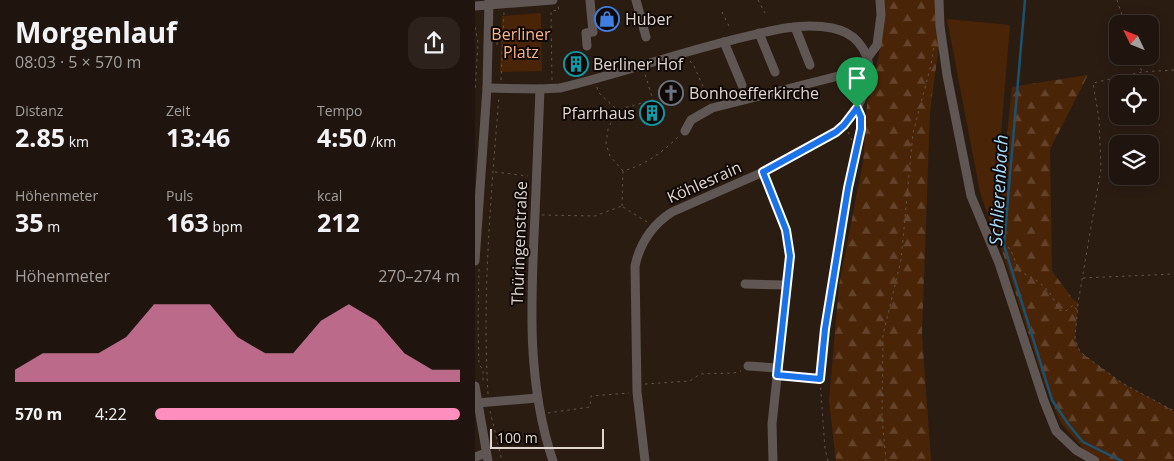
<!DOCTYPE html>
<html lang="de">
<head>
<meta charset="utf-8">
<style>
  :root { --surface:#20150e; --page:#2d221c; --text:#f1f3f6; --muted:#a29f9e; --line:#3d342e; --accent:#fe8ebd }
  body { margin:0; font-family:"Open Sans",sans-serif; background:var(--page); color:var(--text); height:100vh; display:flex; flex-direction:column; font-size:19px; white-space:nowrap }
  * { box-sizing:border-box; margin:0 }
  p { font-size:16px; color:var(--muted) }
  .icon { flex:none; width:28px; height:28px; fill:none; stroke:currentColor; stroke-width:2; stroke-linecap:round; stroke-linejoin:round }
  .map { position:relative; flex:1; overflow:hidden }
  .panel { display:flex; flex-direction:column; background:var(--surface); width:475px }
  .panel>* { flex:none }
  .needle { width:32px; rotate:313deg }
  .controls { position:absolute; left:634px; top:15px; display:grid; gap:10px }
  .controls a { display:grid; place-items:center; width:50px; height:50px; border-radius:10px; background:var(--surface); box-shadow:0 2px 12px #0003,0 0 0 1px var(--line); font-size:25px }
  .scale { position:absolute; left:15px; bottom:12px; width:114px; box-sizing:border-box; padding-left:5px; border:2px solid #e0d5cf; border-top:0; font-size:14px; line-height:18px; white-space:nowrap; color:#e0d5cf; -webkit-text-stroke:4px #0f0805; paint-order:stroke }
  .pin { position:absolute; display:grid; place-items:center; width:42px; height:42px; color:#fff; margin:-51px -21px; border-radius:50% 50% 50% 0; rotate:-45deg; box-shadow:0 0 5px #0007 }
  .pin .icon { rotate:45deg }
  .round { display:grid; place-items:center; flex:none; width:52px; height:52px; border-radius:15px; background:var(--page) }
  .summary { display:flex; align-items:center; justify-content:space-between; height:85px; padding:0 15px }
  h1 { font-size:28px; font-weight:700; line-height:38px }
  .figures { display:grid; grid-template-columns:repeat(3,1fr); gap:8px; height:85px; padding:5px 15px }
  .figures div { display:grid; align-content:center }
  .figures b { font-size:25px; font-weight:700 }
  .figures small { font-size:14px; font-weight:400 }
  .figures p { font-size:14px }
  .chart { height:140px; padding:10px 15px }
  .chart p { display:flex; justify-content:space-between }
  .chart svg { width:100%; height:90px; margin-top:5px; fill:var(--accent); opacity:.7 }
  ul { padding:0 15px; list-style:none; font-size:16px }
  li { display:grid; grid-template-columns:80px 60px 1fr; align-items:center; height:38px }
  li i { height:12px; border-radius:6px; background:var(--accent) }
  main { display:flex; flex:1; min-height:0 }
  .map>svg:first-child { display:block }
  .forest { fill:url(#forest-firs) }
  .park { fill:#4a2407 }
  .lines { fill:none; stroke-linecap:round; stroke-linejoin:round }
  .stream { stroke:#1b5272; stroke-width:2.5 }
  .path { stroke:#63554d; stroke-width:1; stroke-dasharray:2.5 4; stroke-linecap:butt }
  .minor { stroke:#605654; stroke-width:9 }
  .route-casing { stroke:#fff; stroke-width:10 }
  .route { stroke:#1a73e8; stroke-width:6 }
  .labels { text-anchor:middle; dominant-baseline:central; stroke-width:4; stroke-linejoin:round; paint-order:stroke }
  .poi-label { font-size:16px; fill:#e0d5cf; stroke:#0f0805; text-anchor:start }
  .park-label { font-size:16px; fill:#fbb587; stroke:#0f0805 }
  .street-label { font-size:16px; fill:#e0d5cf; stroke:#0f0805 }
  .water-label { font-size:18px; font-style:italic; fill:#a3daff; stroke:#0f0805 }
</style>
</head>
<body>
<main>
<section class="panel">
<div class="summary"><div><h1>Morgenlauf</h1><p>08:03 · 5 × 570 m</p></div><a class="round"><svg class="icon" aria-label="share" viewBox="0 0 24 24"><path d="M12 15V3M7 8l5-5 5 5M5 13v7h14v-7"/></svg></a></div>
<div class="figures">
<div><p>Distanz</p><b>2.85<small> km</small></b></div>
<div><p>Zeit</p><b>13:46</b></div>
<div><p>Tempo</p><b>4:50<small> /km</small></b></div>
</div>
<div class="figures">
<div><p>Höhenmeter</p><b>35<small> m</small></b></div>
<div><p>Puls</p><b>163<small> bpm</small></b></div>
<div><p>kcal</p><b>212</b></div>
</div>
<div class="chart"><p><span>Höhenmeter</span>270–274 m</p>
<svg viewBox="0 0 160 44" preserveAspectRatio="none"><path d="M0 44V38L10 30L20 30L30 30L40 22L50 6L60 6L70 6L80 22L90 30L100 30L110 14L120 6L130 14L140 30L150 38L160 38V44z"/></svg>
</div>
<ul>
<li><b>570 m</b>4:22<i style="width:100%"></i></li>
</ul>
</section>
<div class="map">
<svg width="699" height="461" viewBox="0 0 699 461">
  <defs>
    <pattern id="forest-firs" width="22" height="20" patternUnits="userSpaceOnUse" patternTransform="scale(1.25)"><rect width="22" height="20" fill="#4a2407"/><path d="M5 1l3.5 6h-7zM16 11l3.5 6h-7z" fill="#64432a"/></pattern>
  </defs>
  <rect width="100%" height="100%" fill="#2b1c12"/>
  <g class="forest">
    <path d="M407 0H460L464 45 455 112 447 334 456 461H361L354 401 364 285 388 162 392 104 404 55 408 11Z"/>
    <path d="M613 75 575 149 577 271 597 298 603 303 600 339 605 352 647 383 699 411V461H623L614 455 586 423 570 385 522 235 537 87Z"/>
  </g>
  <g class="park">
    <path d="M66 13 67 71 25 72 27 16Z"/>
    <path d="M472 19 535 25 518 231 505 192Z"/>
  </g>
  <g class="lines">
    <path class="stream" d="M550 0 529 245 577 400 594 425 608 442 647 461"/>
    <g class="path">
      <path d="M283 0 290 13"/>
      <path d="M642 0 650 24"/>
      <path d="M247 12 254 26"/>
      <path d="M0 27 3 43 0 91"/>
      <path d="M22 45V29"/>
      <path d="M661 56 667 72"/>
      <path d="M215 61 219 66 234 100"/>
      <path d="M699 70 667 72 618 83 624 119 626 169 603 303 600 339 605 352 647 383 699 411"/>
      <path d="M26 80 29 12"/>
      <path d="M77 80 76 11 84 10 83 6"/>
      <path d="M122 87 123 92 141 109"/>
      <path d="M373 132 381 149"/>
      <path d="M148 171 135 156 131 144 133 129 142 110 178 100 170 74"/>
      <path d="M20 172 53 176"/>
      <path d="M147 206 148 171C170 165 188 152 204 136"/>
      <path d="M148 207 172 222"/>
      <path d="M67 215 120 216 147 206"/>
      <path d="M527 246 529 245 534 248 538 255 544 271C567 283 573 286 584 310L591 311 598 305 602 310"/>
      <path d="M4 269 3 326 4 365 8 369V383"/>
      <path d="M608 278 699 274"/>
      <path d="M311 376 344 379"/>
      <path d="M170 384 215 381 225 374 259 373 266 371"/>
      <path d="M13 394C7 295 16 195 24 96"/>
      <path d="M15 411 27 461"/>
      <path d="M73 413 115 407 116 396 154 393"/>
      <path d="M353 461 350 449 345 379 350 329 373 188 386 129V116"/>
      <path d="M411 461 407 418 408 335 426 260 438 133 456 65 459 45"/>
    </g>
    <g class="minor">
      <path d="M161 0 171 37"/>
      <path d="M464 0 465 26 472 75 496 196 524 263 569 401 581 431 601 450 620 461"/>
      <path d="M0 6 78 0"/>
      <path d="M320 27 335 65"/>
      <path d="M284 33 300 72"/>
      <path d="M249 42 267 85"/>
      <path d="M112 46 111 33 118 32 115 0"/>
      <path d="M393 57 402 45 406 15 405 0"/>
      <path d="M12 88 65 89 85 88C140 75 194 56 249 42 284 34 321 21 357 28 367 30 377 35 383 42 408 70 385 111 361 132L288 172 197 212C177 225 165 243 160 266L162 392 170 461"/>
      <path d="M65 89C63 131 62 173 60 215 56 297 51 382 78 461"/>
      <path d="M210 131 216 120 237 108 395 68"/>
      <path d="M288 172 311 230 315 256 297 424 298 461"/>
      <path d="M0 261 12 88 14 0"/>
      <path d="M270 284 312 285"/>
      <path d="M273 366 302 368"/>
      <path d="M0 386 13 461"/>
      <path d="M2 403 62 398"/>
      <path d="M0 457 11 453"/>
    </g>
  </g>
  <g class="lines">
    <defs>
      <path id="route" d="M382 108 386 117V129L373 188 350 329 345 379 302 375 315 256 311 230 288 172 361 132 369 125Z"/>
    </defs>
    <use href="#route" class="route-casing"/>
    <use href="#route" class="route"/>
  </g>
  <defs>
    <symbol id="shop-ring" viewBox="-11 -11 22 22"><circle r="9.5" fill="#0f0805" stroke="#3f7fe0" stroke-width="1.5"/><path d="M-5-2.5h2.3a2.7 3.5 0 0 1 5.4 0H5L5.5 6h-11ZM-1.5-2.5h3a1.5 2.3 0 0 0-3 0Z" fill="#3f7fe0"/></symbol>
    <symbol id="building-ring" viewBox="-11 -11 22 22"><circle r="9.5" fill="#0f0805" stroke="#0f9aa8" stroke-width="1.5"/><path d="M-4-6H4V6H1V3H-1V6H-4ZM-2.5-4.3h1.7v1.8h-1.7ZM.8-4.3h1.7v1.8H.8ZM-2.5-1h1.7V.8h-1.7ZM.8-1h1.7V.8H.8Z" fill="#0f9aa8"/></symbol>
    <symbol id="church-ring" viewBox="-11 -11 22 22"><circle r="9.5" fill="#0f0805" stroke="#6b7280" stroke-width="1.5"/><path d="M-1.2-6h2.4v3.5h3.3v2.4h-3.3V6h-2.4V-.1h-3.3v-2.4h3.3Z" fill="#6b7280"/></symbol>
  </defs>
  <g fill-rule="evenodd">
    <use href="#shop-ring" x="118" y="5" width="28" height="28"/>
    <use href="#building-ring" x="87" y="50" width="28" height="28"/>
    <use href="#church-ring" x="182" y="79" width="28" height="28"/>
    <use href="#building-ring" x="163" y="99" width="28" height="28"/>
  </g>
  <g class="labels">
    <g class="poi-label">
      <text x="150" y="19">Huber</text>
      <text x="118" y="64">Berliner Hof</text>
      <text x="214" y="93">Bonhoefferkirche</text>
      <text x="160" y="113" text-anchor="end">Pfarrhaus</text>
    </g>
    <g class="park-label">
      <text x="46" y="34">Berliner<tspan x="46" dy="18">Platz</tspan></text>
    </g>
    <g class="street-label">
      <text transform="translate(229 182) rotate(-24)">Köhlesrain</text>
      <text transform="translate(44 243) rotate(-88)">Thüringenstraße</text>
    </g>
    <g class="water-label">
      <text transform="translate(523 190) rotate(-87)">Schlierenbach</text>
    </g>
  </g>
</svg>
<div class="controls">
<a><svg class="needle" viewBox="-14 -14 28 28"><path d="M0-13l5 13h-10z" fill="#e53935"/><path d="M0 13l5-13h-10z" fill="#a29f9e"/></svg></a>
<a><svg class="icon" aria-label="locate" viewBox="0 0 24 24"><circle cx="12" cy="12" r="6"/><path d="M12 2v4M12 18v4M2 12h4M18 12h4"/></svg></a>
<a><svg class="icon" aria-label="layers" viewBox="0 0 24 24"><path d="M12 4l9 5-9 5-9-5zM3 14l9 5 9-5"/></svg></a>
</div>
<div class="scale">100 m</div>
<div class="pin" style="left:382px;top:108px;background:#1e9e55"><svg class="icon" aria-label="arrive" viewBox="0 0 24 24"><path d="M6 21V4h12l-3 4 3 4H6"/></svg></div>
</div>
</main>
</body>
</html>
